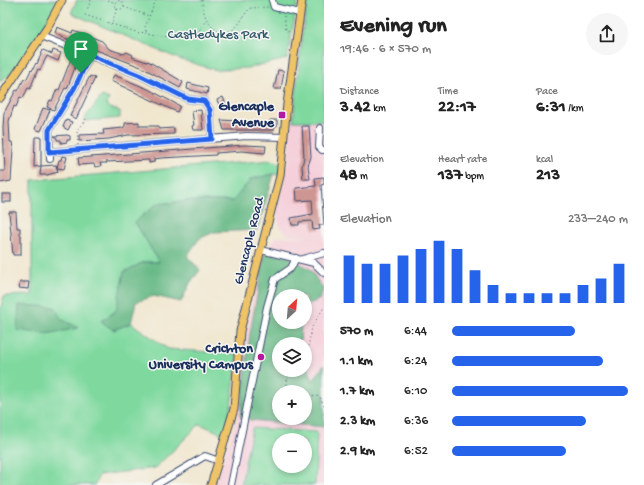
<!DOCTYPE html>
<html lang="en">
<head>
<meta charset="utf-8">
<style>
  :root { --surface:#fff; --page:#f6f6f6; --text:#222; --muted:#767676; --accent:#2563eb }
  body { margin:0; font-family:"Gochi Hand",sans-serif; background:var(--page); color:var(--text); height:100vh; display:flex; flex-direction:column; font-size:15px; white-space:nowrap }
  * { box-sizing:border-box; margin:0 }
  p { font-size:13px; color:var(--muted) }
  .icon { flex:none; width:22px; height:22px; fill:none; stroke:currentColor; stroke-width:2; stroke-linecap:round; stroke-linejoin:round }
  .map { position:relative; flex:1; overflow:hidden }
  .panel { display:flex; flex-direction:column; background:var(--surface); width:320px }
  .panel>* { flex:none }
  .needle { width:26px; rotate:26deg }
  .tools { position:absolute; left:272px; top:289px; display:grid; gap:8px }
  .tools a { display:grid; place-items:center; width:40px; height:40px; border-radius:50%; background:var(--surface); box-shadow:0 2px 6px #0003; font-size:20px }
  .pin { position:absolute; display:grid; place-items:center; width:34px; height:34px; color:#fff; margin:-41px -17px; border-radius:50% 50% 50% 0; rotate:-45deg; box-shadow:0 0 4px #0007 }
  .pin .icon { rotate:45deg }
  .round { display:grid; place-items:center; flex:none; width:42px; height:42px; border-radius:21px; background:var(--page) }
  .head { display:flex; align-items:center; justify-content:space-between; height:68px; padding:0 16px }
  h1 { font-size:22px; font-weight:700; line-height:30px }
  .stats { display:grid; grid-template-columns:repeat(3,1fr); gap:6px; height:68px; padding:4px 16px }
  .stats div { display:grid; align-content:center }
  .stats b { font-size:17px; font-weight:700 }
  .stats small { font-size:11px; font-weight:400 }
  .stats p { font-size:11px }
  .chart { height:112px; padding:8px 16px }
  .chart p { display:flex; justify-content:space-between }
  .chart svg { width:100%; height:72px; margin-top:4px; stroke:var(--accent); stroke-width:6 }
  ul { padding:0 16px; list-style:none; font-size:13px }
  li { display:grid; grid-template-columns:64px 48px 1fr; align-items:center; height:30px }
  li i { height:10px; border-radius:5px; background:var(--accent) }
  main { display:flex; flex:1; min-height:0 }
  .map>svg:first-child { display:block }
  .built { fill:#f5cfd9; fill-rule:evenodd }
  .green { fill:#7fd99f; stroke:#4d847e; fill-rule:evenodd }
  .forest { fill:#67b986; stroke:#417472; fill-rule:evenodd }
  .building { fill:#ce9692 }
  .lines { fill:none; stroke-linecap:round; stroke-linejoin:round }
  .minor-casing { stroke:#3b4a6f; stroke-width:8 }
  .major-casing { stroke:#3b4a6f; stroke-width:9 }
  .path { stroke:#3b4a6f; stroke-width:1; stroke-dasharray:1 3; stroke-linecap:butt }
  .minor { stroke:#fff; stroke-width:6 }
  .major { stroke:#efc469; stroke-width:7 }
  .route-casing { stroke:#fff; stroke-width:8 }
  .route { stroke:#2563eb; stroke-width:5 }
  .poi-dot { fill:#b5179e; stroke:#f6f6f2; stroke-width:1.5 }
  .labels { text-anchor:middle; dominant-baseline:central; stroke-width:3; stroke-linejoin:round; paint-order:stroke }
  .park-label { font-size:14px; fill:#345a6e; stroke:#f6f6f2 }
  .poi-label { font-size:14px; font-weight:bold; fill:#1b2f5e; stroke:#f6f6f2; text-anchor:end }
  .street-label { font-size:14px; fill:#1b2f5e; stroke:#f6f6f2 }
</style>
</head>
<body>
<main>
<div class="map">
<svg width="324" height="485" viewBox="0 0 324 485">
  <rect width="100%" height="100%" fill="#f6f6f2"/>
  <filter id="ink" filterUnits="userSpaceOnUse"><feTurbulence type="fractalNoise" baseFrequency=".025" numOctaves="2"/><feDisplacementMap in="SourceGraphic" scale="8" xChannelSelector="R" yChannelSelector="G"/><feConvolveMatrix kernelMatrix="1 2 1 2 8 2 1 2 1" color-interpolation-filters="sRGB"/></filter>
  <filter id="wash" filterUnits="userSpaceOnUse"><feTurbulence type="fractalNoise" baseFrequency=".012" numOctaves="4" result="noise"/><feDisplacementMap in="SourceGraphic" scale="16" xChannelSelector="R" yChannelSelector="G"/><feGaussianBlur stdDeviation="0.9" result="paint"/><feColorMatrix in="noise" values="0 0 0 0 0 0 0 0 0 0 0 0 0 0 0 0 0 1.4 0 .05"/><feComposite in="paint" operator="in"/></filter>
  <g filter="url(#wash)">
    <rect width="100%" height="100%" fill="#f0e6cd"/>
    <path class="built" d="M306 0H324V485H214L237 417 246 331 260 264 276 237 317 236 288 235 280 227 276 212 288 161 300 32ZM279 296H305V322H279ZM279 344H305V370H279ZM279 392H305V418H279ZM279 440H305V466H279Z"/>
    <g class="green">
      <path d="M0 0H59L20 66 0 82Z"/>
      <path d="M77 0H298L287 59 247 68 216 70 179 59 71 13Z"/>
      <path d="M308 0H324V121H293L303 28Z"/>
      <path d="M102 96 109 99 106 105 110 108 120 111V118L85 121 84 119Z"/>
      <path d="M272 160 281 164 280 176 274 174 251 179 234 201H188L157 204 135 222 159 262H144L124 272 113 330 131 323 168 349 238 354 227 436 200 424 155 468 99 475 95 485H0V310L4 296 32 295V180Z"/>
      <path d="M252 428 317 432 315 485H241ZM279 440H305V466H279Z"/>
    </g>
    <g class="forest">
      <path d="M274 174 257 230 214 232 199 239 187 256 200 270 190 283 181 302 154 296 136 302 131 323 113 330 101 321 116 311 124 272 144 262H159L135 222 157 204 188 201H233L251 179Z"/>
      <path d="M265 253 287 256 310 269 323 289 320 299 305 306V296H279V322H301L300 344H279V370H305V359L313 381 324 365V427L251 420 240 416 250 333ZM279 392H305V418H279Z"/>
      <path d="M19 305 55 307 61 319 79 328 46 334 17 330Z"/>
    </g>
    <g id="blocks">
      <g class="building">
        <path d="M57 27 72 33 73 30 102 41 109 49 124 54 127 52 133 55 132 57 147 62 148 61 183 82 180 88 141 67 62 37 55 33Z"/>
        <path d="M43 50 52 54 53 50 61 53 58 61 47 56 40 70 38 69 30 89 28 88 23 98 20 97 16 107 14 106 9 121 10 142H12L13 149 11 181 0 183V171H5L3 128 4 113 16 90 18 91 24 79 26 80 31 70 32 71 36 63 37 64Z"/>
        <path d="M71 59 77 62 67 89 65 88 54 110 47 107 50 100 52 101 57 89 59 90Z"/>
        <path d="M278 70 284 71 281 89H274Z"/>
        <path d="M114 75 148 89 180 106 177 112 111 81Z"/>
        <path d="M90 76 95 78 76 119 70 116Z"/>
        <path d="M188 83 208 88 207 94 187 89Z"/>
        <path d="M223 97 226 105 220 107 217 100Z"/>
        <path d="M43 108 50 110 41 131 35 129Z"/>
        <path d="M201 110 203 130H193L192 126 194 125 192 111Z"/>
        <path d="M66 120 72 122 68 130 63 127Z"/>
        <path d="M221 120 270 123V120H277V126H274V130H224Z"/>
        <path d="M139 122V126H159V129L174 128V134L128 135 109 139 79 141V135L104 134 103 130 123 128 125 126V123Z"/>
        <path d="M302 126H309L311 157 308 166 310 179H303L302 166 304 157Z"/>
        <path d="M67 135 70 136V140H67V142L61 143V140H57V138L54 136Z"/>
        <path d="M35 137H41V166L56 165 58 172 47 175H40L41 166 34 167Z"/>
        <path d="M244 145 266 146 265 153 241 151 216 153V155L161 158 154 159V162L149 163V160L106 162 107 163H100L101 166 95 167 94 164 79 165 78 158Z"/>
        <path d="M62 156 67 157 64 169 57 168 59 160H61Z"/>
        <path d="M324 177V184L321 185 324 225H319L320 229 313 230 312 221 299 222V225H292L291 218 313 214 312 200 297 201 296 188 316 186 315 178Z"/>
        <rect x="2" y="194" width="9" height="8"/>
        <path d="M9 212H16L17 228H20V235H21V255H13Z"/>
        <path d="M20 282H29L28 289 19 288Z"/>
      </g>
    </g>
  </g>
  <g filter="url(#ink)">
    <use href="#blocks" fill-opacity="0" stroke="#3b4a6f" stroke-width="1"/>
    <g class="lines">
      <defs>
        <g id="minor">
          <path d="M272 0 274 7 299 13"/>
          <path d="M41 36 139 75 188 99 204 101 210 110 212 139"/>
          <path d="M320 128 319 147 322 150H324"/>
          <path d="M49 152 247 136 284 137"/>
          <path d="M50 159 49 130 75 87 90 55"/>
          <path d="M261 250 314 263 324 273"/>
          <path d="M303 259 324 253"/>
          <path d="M156 485 205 456 219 461"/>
          <path d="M231 485 267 307 275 279 291 268 296 258"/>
        </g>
        <g id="major">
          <path d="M0 98 47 28 62 0"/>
          <path d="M211 485 234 409 240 331 280 176 287 104 302 0"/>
        </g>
      </defs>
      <use href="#minor" class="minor-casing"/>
      <use href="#major" class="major-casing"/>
      <g class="path">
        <path d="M91 0 85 15 139 33 146 32C156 37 187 39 197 33 201 31 203 24 206 20"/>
        <path d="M108 0 115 3"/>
        <path d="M202 0C202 17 216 44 236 27 242 21 244 13 251 8L268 7"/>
        <circle cx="119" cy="5" r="4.5"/>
        <path d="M124 7 149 16"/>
        <path d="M284 16 286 30 291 33"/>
        <path d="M111 25 117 9"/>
        <path d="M146 31 145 27 156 0"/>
        <path d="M78 145 77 130 86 119"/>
        <path d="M305 362 312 327 324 307"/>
        <path d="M290 392C284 383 287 374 297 370"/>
        <path d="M305 396 311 395 320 397 324 406"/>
      </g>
      <use href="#minor" class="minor"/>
      <use href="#major" class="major"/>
    </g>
  </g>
  <g class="lines" filter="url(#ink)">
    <defs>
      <path id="route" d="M90 55 139 75 188 99 204 101 210 110 212 139 49 152V130L75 87Z"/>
    </defs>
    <use href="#route" class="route-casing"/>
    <use href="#route" class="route"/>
  </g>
  <g class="poi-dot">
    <rect x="278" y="111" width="8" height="8" rx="2"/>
    <circle cx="261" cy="357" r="4"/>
  </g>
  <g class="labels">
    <g class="park-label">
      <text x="218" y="35">Castledykes Park</text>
    </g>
    <g class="poi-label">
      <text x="274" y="107">Glencaple<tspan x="274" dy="16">Avenue</tspan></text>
      <text x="253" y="349">Crichton<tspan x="253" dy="16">University Campus</tspan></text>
    </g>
    <g class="street-label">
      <text transform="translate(250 241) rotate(-76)">Glencaple Road</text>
    </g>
  </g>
</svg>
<div class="tools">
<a><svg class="needle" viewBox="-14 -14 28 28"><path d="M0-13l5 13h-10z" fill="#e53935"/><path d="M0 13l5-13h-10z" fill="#767676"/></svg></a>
<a><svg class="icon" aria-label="layers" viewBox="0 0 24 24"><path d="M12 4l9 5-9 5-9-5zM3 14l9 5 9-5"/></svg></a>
<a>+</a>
<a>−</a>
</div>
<div class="pin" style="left:81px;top:73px;background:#1e9e55"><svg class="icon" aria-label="arrive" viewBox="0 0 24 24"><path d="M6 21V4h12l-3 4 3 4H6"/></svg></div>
</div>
<section class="panel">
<div class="head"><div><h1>Evening run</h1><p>19:46 · 6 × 570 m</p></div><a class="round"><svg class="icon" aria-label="share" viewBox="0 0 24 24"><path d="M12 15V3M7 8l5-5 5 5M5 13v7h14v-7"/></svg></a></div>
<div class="stats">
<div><p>Distance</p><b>3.42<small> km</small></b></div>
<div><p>Time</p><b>22:17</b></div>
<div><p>Pace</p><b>6:31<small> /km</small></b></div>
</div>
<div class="stats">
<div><p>Elevation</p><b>48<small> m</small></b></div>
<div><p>Heart rate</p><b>137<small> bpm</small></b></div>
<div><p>kcal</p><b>213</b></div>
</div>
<div class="chart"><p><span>Elevation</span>233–240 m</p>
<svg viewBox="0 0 160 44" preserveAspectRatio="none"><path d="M5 44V15M15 44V20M25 44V20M35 44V15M45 44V11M55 44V6M65 44V11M75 44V24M85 44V33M95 44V38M105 44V38M115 44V38M125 44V38M135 44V33M145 44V29M155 44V20"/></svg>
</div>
<ul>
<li><b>570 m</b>6:44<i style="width:70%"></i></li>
<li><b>1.1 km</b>6:24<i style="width:86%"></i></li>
<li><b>1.7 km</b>6:10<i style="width:100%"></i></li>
<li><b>2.3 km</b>6:36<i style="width:76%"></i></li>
<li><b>2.9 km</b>6:52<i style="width:65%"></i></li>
</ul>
</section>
</main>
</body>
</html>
